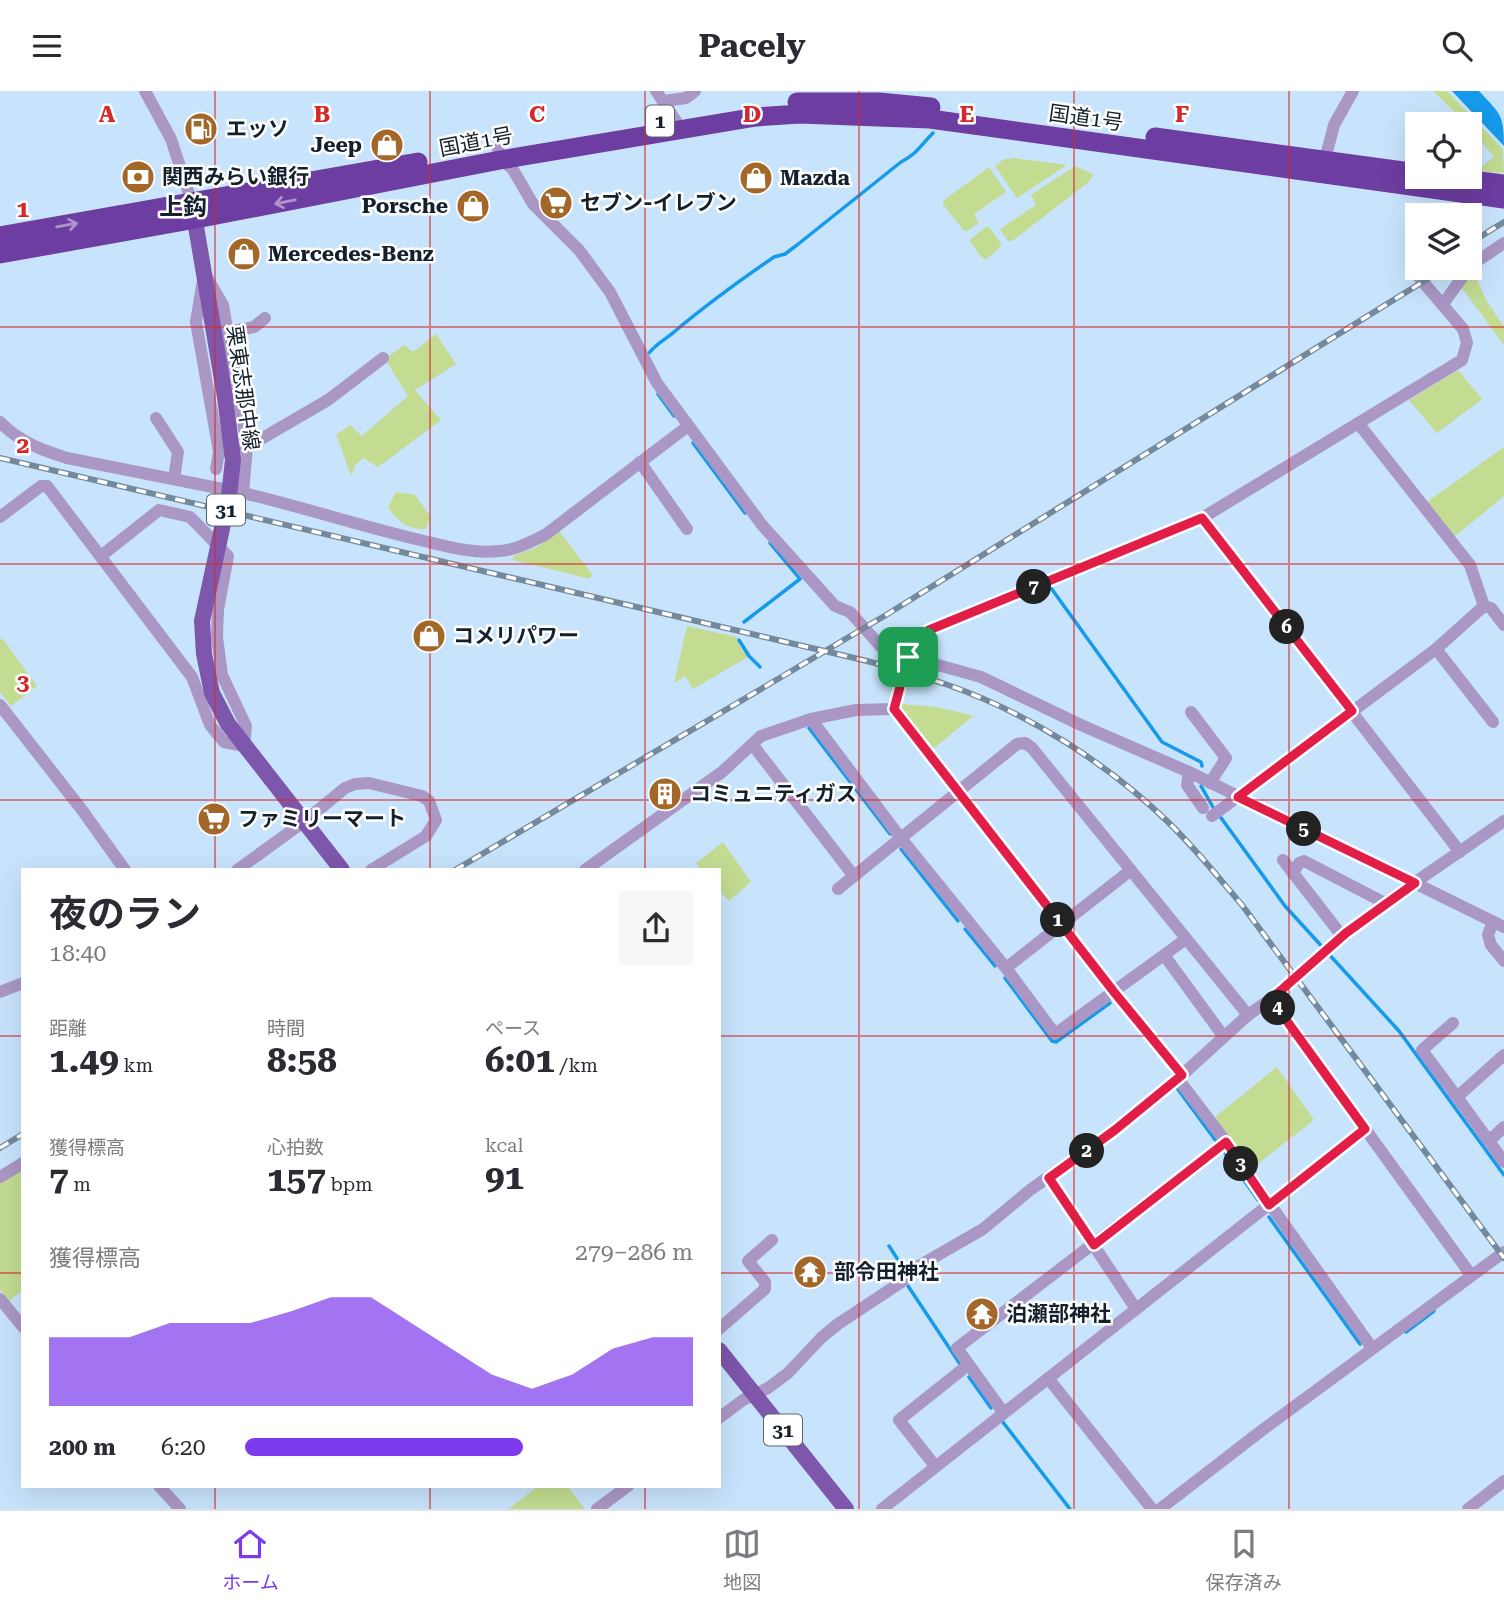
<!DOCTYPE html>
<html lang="ja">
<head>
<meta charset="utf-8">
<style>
  :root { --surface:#fff; --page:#f7f7f7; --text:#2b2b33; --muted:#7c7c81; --line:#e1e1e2; --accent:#7c3aed }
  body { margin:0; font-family:"Roboto Serif","Noto Sans JP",serif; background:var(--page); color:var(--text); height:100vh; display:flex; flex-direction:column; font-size:26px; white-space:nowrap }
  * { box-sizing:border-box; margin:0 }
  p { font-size:23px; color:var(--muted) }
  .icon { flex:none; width:38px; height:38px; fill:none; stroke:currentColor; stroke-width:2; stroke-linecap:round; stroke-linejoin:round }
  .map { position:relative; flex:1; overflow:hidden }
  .details { position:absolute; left:21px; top:777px; width:700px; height:620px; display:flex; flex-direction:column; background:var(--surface); border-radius:0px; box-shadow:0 7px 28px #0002 }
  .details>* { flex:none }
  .tools { position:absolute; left:1405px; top:21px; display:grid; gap:14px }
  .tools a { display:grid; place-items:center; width:77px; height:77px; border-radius:0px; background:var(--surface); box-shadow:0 7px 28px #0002; font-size:35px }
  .pin { position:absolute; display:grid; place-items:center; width:60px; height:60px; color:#fff; margin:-30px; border-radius:14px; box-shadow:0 4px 10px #0006 }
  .km { position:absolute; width:35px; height:35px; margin:-18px; border-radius:50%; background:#222; color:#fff; font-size:19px; line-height:35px; text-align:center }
  .round { display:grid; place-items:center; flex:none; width:74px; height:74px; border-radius:0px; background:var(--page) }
  .headline { display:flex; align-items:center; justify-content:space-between; height:119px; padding:0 28px }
  h1 { font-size:38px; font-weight:700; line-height:52px }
  .figures { display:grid; grid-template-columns:repeat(3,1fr); gap:10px; height:119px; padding:7px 28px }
  .figures div { display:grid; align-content:center }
  .figures b { font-size:35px; font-weight:700 }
  .figures small { font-size:19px; font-weight:400 }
  .figures p { font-size:19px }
  .chart { height:196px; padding:14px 28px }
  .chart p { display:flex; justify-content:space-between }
  .chart svg { width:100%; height:126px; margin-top:7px; fill:var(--accent); opacity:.7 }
  ul { padding:0 28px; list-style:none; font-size:23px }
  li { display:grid; grid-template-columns:112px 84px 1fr; align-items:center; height:52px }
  li i { height:18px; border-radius:9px; background:var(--accent) }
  header { display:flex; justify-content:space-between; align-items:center; height:91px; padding:0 28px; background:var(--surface); font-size:32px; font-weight:700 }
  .menu { display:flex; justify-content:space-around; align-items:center; height:98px; border-top:2px solid var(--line); background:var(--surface); font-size:19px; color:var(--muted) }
  .menu a { display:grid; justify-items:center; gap:4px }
  .menu .selected { color:var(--accent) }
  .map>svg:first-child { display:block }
  .green { fill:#c3dc92 }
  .water { fill:#169aeb }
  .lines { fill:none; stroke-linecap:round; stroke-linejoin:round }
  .stream { stroke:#169aeb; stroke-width:3.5 }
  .minor { stroke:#aa97c6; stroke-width:12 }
  .major { stroke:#7e56ab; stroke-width:16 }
  .highway { stroke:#6e3da1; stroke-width:19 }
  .rail-casing { stroke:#74899b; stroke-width:6 }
  .rail { stroke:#fff; stroke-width:3.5; stroke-dasharray:10; stroke-linecap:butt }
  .major-bridge { stroke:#7e56ab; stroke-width:16 }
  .oneway { stroke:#af94cb }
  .route-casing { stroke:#fff; stroke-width:14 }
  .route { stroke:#e11d48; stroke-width:9 }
  .grid { fill:none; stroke:#d62828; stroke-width:2; stroke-opacity:0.55 }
  .labels { text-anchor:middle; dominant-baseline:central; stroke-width:5; stroke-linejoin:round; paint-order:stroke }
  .shield { fill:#fff; stroke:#5a646b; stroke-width:2 }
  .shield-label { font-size:19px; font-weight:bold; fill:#14212c }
  .street-label { font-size:21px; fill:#14212c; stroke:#fff }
  .poi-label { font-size:21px; font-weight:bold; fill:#14212c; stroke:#fff; text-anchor:start }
  .quarter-label { font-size:24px; font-weight:bold; fill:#14212c; stroke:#fff }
  .grid-label { font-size:23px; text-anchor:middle; font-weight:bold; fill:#d62828; stroke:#fff; stroke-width:5; stroke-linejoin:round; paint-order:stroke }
</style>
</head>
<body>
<header><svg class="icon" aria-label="menu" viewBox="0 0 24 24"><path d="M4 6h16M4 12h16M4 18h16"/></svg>Pacely<svg class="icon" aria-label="search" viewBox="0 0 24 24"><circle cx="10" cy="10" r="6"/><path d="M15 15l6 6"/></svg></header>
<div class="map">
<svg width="1504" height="1418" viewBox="0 0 1504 1418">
  <rect width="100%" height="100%" fill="#c8e4fc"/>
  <g class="green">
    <path d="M1433 0H1447L1503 58 1504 82 1479 80 1480 77 1494 66 1470 37V33H1467Z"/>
    <path d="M1015 67 1067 74 1017 107 995 75 1004 68Z"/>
    <path d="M1075 75 1093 83 1090 90 1012 150H1008L1000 138 1036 114 1031 104Z"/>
    <path d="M989 76 1006 101 974 123 979 132 967 140 963 139 943 113V110Z"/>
    <path d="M986 136H989L1002 154 987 168 982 167 969 149Z"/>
    <path d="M1473 180 1486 209 1504 236V254L1462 197Z"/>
    <path d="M436 243 456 273 415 299 441 329 378 376 363 367 355 374 352 385C345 371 342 357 336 344L350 334 362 345 408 305 385 268 404 254 413 261Z"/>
    <path d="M1458 279 1482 308 1437 342 1409 309Z"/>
    <path d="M1504 356V405L1454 446 1427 411Z"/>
    <path d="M396 401 415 404 431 426 425 438C408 439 397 430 388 416Z"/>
    <path d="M559 440 592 483 590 488 513 469V465L537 456Z"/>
    <path d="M687 535 737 546 739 554 748 566 693 598 685 585 674 592Z"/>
    <path d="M2 547 37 595 11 615 0 601V549Z"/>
    <path d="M900 612C910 615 918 614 928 615 943 617 959 621 973 625L932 659 900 620Z"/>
    <path d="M723 751 751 791 729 810 719 799V779H702L696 772Z"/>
    <path d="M1277 976 1314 1029 1251 1078 1215 1026Z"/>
    <path d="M23 1078V1199L9 1210 0 1199V1092Z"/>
    <path d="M538 1395H567L585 1418H509Z"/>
  </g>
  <path class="water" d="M1452 0H1479C1500 23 1504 23 1504 55Z"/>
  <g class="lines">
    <g class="stream">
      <path d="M649 262C657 252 665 249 674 241 706 214 739 190 774 166L785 163 797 154 901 71C918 62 920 55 933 42"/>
      <path d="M658 303 674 325"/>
      <path d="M693 352 745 422"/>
      <path d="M1051 497 1162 651 1201 671 1202 675"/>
      <path d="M744 531 800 488 770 452"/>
      <path d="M739 549 749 565 760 576"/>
      <path d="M809 637 890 743"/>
      <path d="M1201 695 1214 718"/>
      <path d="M1219 724 1285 815 1399 940 1504 1084"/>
      <path d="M901 758 958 830"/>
      <path d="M965 838 995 875"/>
      <path d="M1005 887 1052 950 1056 951 1110 912"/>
      <path d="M1177 997 1216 1050"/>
      <path d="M1225 1062 1258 1109"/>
      <path d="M1269 1126 1360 1253"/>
      <path d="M889 1155 902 1175V1183"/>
      <path d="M908 1195 960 1273"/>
      <path d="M1406 1241 1434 1220"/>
      <path d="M969 1286 991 1317"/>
      <path d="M1002 1330 1070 1418"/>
    </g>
    <g class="minor">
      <path d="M145 0 171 48 192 112"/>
      <path d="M656 0 682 39"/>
      <path d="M664 10 686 7 695 0"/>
      <path d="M498 57 500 69 512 77 533 113 579 159 610 201 657 292 762 434 835 515 850 521 884 559 981 586 1081 634 1189 681 1504 836"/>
      <path d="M1323 76 1334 34 1353 0"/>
      <path d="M1470 175 1504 152"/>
      <path d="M203 189 196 231 219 361 247 356 328 309 383 267"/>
      <path d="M1443 213 1469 177"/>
      <path d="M228 241 254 236 265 227"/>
      <path d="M156 327 178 361 174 388"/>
      <path d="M0 331C19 351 42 359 67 367L243 402 247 356 239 307 223 214 205 183"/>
      <path d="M1358 332 1470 474 1484 515 1491 517 1504 534"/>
      <path d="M640 371 687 438"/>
      <path d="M216 378 219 361"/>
      <path d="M243 402C303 416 360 435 420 449 446 455 472 463 499 460 516 459 530 451 545 444L688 335"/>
      <path d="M0 426 41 395H47L192 586 210 634 224 651 244 655 246 635 222 584 217 546 218 519 228 465 190 426 159 419 101 465"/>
      <path d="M1202 427 1460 761"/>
      <path d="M1436 558 1493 631"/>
      <path d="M0 614 82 719 125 779"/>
      <path d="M1191 621 1226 667 1210 692"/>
      <path d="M811 628 900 746 1006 877 1055 943 1186 848"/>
      <path d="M752 653 853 784"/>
      <path d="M1189 681 1187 694 1203 717"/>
      <path d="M1212 725 1436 558 1484 515"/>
      <path d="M1283 769 1342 845"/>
      <path d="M237 779 305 730 345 697 355 693 369 692 422 705 429 710 436 729 426 745 371 779"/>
      <path d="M585 779 722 681 761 645 811 628 856 619 894 618"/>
      <path d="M1293 783 1299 772 1304 770 1385 812"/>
      <path d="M838 798 1017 653 1025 652 1032 657 1248 924"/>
      <path d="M1493 831 1488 844 1491 854 1504 870"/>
      <path d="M1164 864 1224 946"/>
      <path d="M1006 877 1131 779"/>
      <path d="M0 901 23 892"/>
      <path d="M1271 908 1471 1184"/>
      <path d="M1453 932 1422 959 1457 1006 1504 964"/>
      <path d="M1182 984 1248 924 1271 908 1346 842 1385 812 1504 730"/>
      <path d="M1457 1006 1489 1050 1504 1036"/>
      <path d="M1489 1050 1504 1071"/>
      <path d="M0 1086 23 1072"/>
      <path d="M1049 1087 1136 1218"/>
      <path d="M0 1208 23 1236"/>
      <path d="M719 1238 765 1198V1191L748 1170 772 1149"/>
      <path d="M1372 1257 1226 1051 1178 988 1182 984 1114 901 894 618 908 566 916 550 929 539 1202 427 1462 269 1467 252 1463 238 1412 178"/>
      <path d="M1048 1287 1152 1418"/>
      <path d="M1003 1321 957 1257 1226 1051"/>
      <path d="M719 1327 743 1309 768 1297 788 1282 821 1247 838 1233 903 1190 912 1179 983 1138 1030 1099 1115 1039 1178 988"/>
      <path d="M935 1375 899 1329 968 1274"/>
      <path d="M159 1395 180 1418"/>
      <path d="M597 1418 628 1395"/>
      <path d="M882 1418 1365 1038"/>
      <path d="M1160 1418 1261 1340 1504 1161"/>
      <path d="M1468 1418 1504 1390"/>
    </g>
    <g class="major">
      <path d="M193 118 225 306"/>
      <path d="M202 530 204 563 212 602 228 633 342 779"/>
      <path d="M719 1259 846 1418"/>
    </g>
    <g class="highway">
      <path d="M797 11H879L931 16"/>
      <path d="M1155 46 1418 82"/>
      <path d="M1449 86 1504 93"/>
      <path d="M0 145 418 71"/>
      <path d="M0 163 196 128 500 69 756 26 800 23 930 28 1504 108"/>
    </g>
    <defs>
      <g id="rail">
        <path d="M1470 152 1504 131"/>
        <path d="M0 367 867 570C894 577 922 585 948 594 1028 622 1107 672 1168 731 1195 757 1218 786 1242 814L1504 1167"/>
        <path d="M455 779 886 524 1445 177"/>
        <path d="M0 1057 23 1043"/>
      </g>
    </defs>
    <use href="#rail" class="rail-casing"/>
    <use href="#rail" class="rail"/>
    <path class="major-bridge" d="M202 530 229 405 233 369 225 306"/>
  </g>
  <defs><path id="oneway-shaft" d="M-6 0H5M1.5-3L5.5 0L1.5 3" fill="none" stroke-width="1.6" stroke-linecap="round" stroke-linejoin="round" transform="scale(1.75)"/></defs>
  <g class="oneway">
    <use href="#oneway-shaft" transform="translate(285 111) rotate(169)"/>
    <use href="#oneway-shaft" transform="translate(67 134) rotate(-10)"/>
  </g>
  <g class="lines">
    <defs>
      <path id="route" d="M1202 427 1352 620 1238 706 1415 792 1346 842 1271 908 1365 1038 1269 1114 1226 1051 1094 1154 1049 1087 1115 1039 1182 984 1114 901 894 618 908 566 916 550 929 539Z"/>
    </defs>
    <use href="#route" class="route-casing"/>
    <use href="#route" class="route"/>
  </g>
  <path class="grid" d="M215 0V779M430 0V779M645 0V779M859 0V1418M1074 0V1418M1289 0V1418M0 236H1504M0 473H1504M0 709H1504M0 945H23M719 945H1504M0 1182H23M719 1182H1504M215 1395V1418M430 1395V1418M645 1395V1418"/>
  <defs>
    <symbol id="fuel-disc" viewBox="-11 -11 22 22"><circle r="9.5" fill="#a36829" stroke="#fff"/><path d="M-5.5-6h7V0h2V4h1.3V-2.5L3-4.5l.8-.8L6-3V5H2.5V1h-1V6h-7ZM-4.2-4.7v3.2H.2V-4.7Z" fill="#fff"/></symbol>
    <symbol id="shop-disc" viewBox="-11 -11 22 22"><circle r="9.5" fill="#a36829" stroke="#fff"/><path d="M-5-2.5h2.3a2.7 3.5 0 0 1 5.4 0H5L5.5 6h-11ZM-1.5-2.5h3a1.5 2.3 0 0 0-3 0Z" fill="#fff"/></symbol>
    <symbol id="bank-disc" viewBox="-11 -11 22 22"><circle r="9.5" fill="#a36829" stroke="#fff"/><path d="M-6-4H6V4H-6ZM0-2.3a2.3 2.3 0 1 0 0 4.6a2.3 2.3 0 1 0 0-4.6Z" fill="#fff"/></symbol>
    <symbol id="supermarket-disc" viewBox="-11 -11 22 22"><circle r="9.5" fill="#a36829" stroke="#fff"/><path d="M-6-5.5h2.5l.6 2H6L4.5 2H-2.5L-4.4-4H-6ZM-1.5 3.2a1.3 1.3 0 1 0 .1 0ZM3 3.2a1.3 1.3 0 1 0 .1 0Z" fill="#fff"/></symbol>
    <symbol id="building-disc" viewBox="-11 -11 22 22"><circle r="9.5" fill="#a36829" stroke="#fff"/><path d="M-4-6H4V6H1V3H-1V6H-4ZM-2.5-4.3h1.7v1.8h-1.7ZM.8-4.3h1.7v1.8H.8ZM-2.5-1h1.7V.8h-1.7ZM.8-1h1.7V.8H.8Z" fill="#fff"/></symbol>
    <symbol id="temple-disc" viewBox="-11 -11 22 22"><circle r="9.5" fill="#a36829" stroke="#fff"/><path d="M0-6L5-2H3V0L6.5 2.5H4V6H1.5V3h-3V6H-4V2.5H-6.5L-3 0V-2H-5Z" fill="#fff"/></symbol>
  </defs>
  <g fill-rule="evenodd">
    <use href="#fuel-disc" x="182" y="19" width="38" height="38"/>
    <use href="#shop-disc" x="368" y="35" width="38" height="38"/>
    <use href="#bank-disc" x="119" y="67" width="38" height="38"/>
    <use href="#shop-disc" x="737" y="68" width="38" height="38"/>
    <use href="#supermarket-disc" x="537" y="93" width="38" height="38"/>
    <use href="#shop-disc" x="454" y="96" width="38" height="38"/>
    <use href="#shop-disc" x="225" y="144" width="38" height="38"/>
    <use href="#shop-disc" x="410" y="526" width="38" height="38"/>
    <use href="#building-disc" x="646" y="684" width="38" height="38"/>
    <use href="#supermarket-disc" x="195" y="709" width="38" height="38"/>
    <use href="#temple-disc" x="791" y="1162" width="38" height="38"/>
    <use href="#temple-disc" x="963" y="1204" width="38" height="38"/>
  </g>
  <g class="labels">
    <g class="shield">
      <rect x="646" y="14.5" width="28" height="31" rx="5"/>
      <rect x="207" y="403.5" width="38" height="31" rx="5"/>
      <rect x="764" y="1323.5" width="38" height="31" rx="5"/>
    </g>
    <g class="shield-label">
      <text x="660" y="30">1</text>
      <text x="226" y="419">31</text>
      <text x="783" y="1339">31</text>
    </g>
    <g class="street-label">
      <text transform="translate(1086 27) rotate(8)">国道1号</text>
      <text transform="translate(476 51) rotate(-11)">国道1号</text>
      <text transform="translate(243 297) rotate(82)">栗東志那中線</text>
    </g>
    <g class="poi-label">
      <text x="226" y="38">エッソ</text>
      <text x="362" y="54" text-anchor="end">Jeep</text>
      <text x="162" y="86">関西みらい銀行</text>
      <text x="780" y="87">Mazda</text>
      <text x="580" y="112">セブン-イレブン</text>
      <text x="448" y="115" text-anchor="end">Porsche</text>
      <text x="268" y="163">Mercedes-Benz</text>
      <text x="453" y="545">コメリパワー</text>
      <text x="690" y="703">コミュニティガス</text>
      <text x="238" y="728">ファミリーマート</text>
      <text x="834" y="1181">部令田神社</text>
      <text x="1006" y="1223">泊瀬部神社</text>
    </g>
    <g class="quarter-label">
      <text x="183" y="116">上鈎</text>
    </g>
  </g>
  <g class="grid-label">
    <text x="107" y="31">A</text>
    <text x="322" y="31">B</text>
    <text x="537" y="31">C</text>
    <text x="752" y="31">D</text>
    <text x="967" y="31">E</text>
    <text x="1182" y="31">F</text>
    <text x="23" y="126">1</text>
    <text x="23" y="362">2</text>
    <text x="23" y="599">3</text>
  </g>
</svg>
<div class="tools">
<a><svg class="icon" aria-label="locate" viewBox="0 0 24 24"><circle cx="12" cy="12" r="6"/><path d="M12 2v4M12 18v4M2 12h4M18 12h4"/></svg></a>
<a><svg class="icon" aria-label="layers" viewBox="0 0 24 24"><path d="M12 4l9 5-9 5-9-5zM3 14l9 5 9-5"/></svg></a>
</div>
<div class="pin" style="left:908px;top:566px;background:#1e9e55"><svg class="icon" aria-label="arrive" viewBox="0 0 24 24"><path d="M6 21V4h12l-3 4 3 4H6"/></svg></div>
<b class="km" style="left:1058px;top:829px">1</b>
<b class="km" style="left:1087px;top:1060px">2</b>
<b class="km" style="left:1241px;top:1073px">3</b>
<b class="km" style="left:1278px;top:917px">4</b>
<b class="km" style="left:1304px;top:738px">5</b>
<b class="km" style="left:1287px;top:536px">6</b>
<b class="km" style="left:1034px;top:496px">7</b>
<section class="details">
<div class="headline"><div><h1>夜のラン</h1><p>18:40</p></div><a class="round"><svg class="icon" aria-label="share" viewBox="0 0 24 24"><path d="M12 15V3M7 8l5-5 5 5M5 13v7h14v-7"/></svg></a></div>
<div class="figures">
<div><p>距離</p><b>1.49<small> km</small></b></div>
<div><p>時間</p><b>8:58</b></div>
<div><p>ペース</p><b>6:01<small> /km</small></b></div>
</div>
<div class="figures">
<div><p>獲得標高</p><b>7<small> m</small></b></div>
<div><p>心拍数</p><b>157<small> bpm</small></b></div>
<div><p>kcal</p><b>91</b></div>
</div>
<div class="chart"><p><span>獲得標高</span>279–286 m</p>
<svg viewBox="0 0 160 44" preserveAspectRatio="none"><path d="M0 44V20L10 20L20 20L30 15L40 15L50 15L60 11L70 6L80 6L90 15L100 24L110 33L120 38L130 33L140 24L150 20L160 20V44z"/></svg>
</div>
<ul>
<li><b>200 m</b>6:20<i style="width:62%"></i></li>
</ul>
</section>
</div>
<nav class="menu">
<a class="selected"><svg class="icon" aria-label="home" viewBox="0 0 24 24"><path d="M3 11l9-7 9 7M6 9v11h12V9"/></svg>ホーム</a>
<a><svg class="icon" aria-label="map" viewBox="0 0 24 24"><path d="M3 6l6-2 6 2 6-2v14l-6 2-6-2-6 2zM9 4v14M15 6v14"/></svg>地図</a>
<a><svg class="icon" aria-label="saved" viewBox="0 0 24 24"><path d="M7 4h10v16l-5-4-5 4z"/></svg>保存済み</a>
</nav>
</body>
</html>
